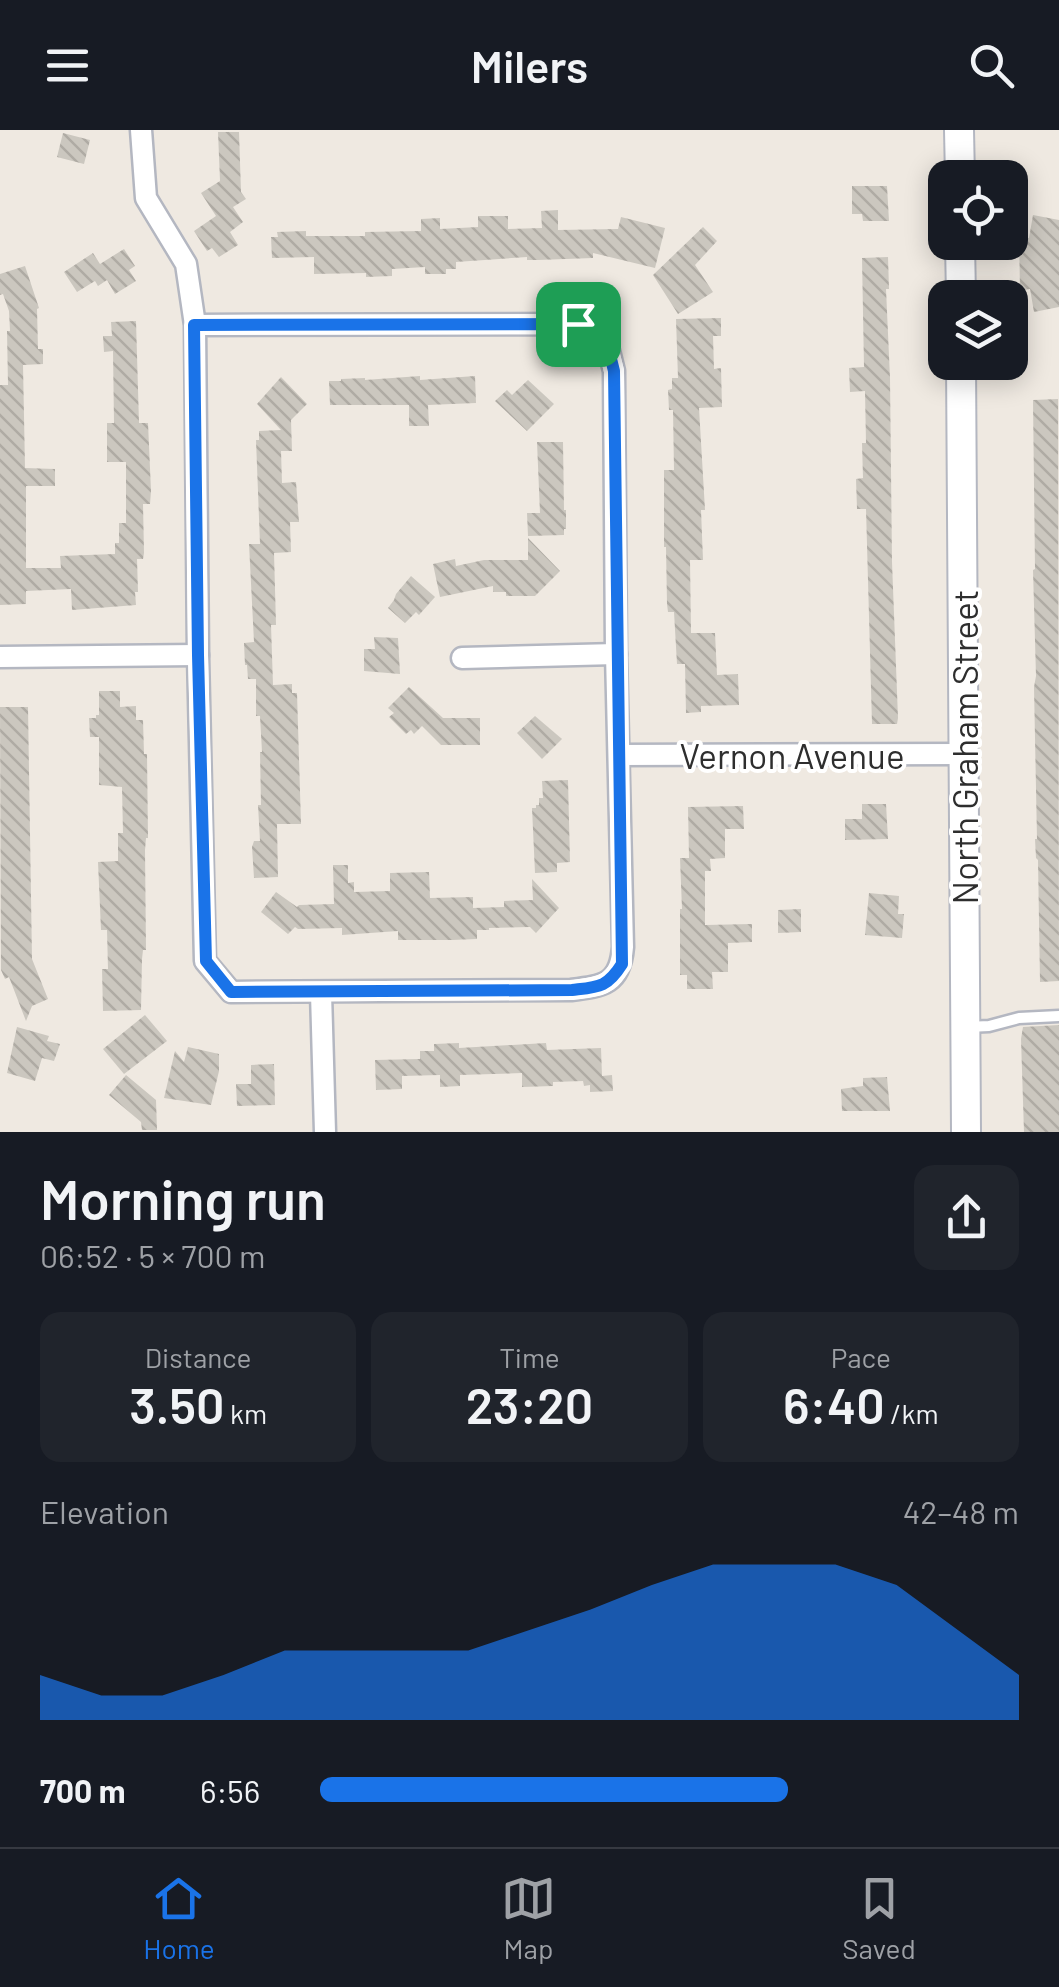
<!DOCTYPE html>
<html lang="en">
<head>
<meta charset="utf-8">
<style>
  :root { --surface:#171b24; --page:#20242c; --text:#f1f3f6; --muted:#9ea1a6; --line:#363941; --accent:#1a73e8 }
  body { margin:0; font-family:Barlow,sans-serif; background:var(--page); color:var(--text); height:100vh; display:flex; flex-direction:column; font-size:38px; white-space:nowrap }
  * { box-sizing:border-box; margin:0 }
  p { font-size:32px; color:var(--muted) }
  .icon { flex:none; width:55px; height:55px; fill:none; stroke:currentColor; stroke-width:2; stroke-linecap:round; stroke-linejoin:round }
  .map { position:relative; height:1002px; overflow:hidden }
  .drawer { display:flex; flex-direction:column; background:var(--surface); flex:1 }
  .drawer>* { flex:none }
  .fabs { position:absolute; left:928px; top:30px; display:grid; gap:20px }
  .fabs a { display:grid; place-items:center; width:100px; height:100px; border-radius:20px; background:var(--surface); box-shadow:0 5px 25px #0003; font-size:50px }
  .pin { position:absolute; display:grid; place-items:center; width:85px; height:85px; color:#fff; margin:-42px; border-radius:20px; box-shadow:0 5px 15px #0006 }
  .round { display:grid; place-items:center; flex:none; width:105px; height:105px; border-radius:20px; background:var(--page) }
  .head { display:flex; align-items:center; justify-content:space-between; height:170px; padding:0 40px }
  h1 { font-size:55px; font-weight:600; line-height:75px }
  .stats { display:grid; grid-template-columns:repeat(3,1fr); gap:15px; height:170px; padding:10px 40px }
  .stats div { display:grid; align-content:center; border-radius:20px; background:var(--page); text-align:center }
  .stats b { font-size:50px; font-weight:600 }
  .stats small { font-size:28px; font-weight:400 }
  .stats p { font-size:28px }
  .chart { height:280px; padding:20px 40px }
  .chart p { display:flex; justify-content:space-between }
  .chart svg { width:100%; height:180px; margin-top:10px; fill:var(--accent); opacity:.7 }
  ul { padding:0 40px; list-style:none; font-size:32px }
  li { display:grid; grid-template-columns:160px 120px 1fr; align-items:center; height:75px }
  li i { height:25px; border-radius:12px; background:var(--accent) }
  header { display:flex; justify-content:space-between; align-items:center; height:130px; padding:0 40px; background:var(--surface); font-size:45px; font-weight:600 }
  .tab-bar { display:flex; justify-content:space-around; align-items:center; height:140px; border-top:2px solid var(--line); background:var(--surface); font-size:28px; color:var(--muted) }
  .tab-bar a { display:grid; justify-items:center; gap:5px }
  .tab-bar .active { color:var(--accent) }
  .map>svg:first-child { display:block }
  .building { fill:url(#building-back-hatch) }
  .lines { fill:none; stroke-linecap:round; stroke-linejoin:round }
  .lane-casing { stroke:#b4b7c1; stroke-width:15 }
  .street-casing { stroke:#b4b7c1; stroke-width:25 }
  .secondary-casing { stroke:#b4b7c1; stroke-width:32 }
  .lane { stroke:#fff; stroke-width:10 }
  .street { stroke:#fff; stroke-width:20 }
  .secondary { stroke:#fff; stroke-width:28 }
  .route-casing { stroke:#fff; stroke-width:20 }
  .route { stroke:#1a73e8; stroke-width:12 }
  .labels { text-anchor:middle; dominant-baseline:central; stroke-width:8; stroke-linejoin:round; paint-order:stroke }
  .street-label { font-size:35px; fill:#2e2e2e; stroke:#fff }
</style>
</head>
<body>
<header><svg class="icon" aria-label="menu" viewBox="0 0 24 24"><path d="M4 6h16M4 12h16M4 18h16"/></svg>Milers<svg class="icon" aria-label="search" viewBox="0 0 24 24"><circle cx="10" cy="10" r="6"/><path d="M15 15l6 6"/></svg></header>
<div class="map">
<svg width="1059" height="1002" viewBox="0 0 1059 1002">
  <defs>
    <pattern id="building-back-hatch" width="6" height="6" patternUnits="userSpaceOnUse" patternTransform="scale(2.5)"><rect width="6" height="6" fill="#cbc7bf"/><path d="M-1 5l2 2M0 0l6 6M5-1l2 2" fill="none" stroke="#afaba4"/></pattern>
  </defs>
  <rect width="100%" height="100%" fill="#efe9e1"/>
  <g class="building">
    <path d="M218 2H239L241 62 246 69 233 77 243 92 230 102 238 115 219 127 212 118 207 121 194 101 216 86 201 63 220 51Z"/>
    <path d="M63 3 90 10 84 34 57 27Z"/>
    <path d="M852 56H887L889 91H863L862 84H852Z"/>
    <path d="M558 80V100L618 99 621 87 665 98 655 138 593 123V128L538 130H527V127L456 132V139H446V144H425V137L392 139V146L366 147V143L314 144V127L272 128 271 107H278L277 102 306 101V106H365V102L421 101V89L440 88V99L478 97V86H508V99L542 98 541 81Z"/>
    <path d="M1033 85 1059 90V177L1034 182 1030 159 1020 161 1019 106 1029 108Z"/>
    <path d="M703 97 717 111 695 135 713 162 678 184 653 145Z"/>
    <path d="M124 119 135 136 129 140 136 151 115 164 107 150 98 156 95 151 77 162 64 142 93 123 100 134Z"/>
    <path d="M888 127 889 159H886L890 248 892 432 898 588 897 594H872L866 379H857L856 349 863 348 862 313H866L865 261 850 262 849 238 864 237 862 128Z"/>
    <path d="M25 136 39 178 37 179 38 219H43V234L23 235 25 338 55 339V356H26V438H61L60 426 115 424V413H119V393H126V332H107V293H114L113 221 104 222 103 206H112L111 192 136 191 139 293H148L151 361 150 374H143L144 423 143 429H137L138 462H135L136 475 72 480 71 459 26 461V474L0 475V255H8L7 201H10L9 181 3 164 0 165V144Z"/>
    <path d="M721 188V206H713L714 239 721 238 722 277 699 278 705 380H701L703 430H690L691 503H715L717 545 738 544 739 575 701 576V582L686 583 685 534H677L674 482H668L667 474 666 417H664V340H674L673 280H669L668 260 672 259V248H678L676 189Z"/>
    <path d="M420 246V250L475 246 476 273 428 275 429 296H409V275H330L329 251H341V249L365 248V250Z"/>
    <path d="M281 247 307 274 291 290 292 321H281L282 353 296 352 299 392H290L291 422 274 423 276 495H271L273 555 292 554V563H297L301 694H277L278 747 254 748 252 717 254 711H260L258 675H261L260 622H262L260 586H256V549H248L247 535H245L244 513 254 512 249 414H260L256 310H259V301L281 300 257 274Z"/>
    <path d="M528 250 554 274 527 301 495 271 507 260 512 265Z"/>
    <path d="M1058 269 1059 851 1040 852 1038 730 1036 728 1035 709H1037L1034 557 1036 546 1033 440 1035 439 1033 270Z"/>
    <path d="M537 312H563L564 380H566V399H564V405L528 406 527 383H540Z"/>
    <path d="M528 408 560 441 535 466H506V462H493V456L440 467 433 434 455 429 456 436 484 430H528Z"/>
    <path d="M411 446 435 467 419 485 416 482 405 493 388 478 394 470 396 464Z"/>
    <path d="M374 507 398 508 400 544 364 541V519H375Z"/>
    <path d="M409 557 443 588H480V615H441L422 596 414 604 411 600 406 604 389 587 394 583 388 578Z"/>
    <path d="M99 561H120V577L136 576V590H143L144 624H147L148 708H146L145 720 146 820H143L142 829 141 880 103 881 102 839H108L107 800H101L98 732 118 731V703H123L122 657 99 655V607H90L89 588H96V585H99Z"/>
    <path d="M0 577H28L32 829 48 869 32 876 26 891 9 847 5 849 1 840Z"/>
    <path d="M535 586 562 609 542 629 517 603Z"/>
    <path d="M568 650 570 732 557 733V742L535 743 532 678H536V675H539V668H543L542 651Z"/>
    <path d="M862 674H886L888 709 845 710V689H862Z"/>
    <path d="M743 676 744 699H725V728L710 729 711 741H705V795L752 794V812L728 813V842H712L713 859H687V845H680V779H682L680 728H689L688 677Z"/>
    <path d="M333 735H348V753L354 752V762L390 761V743L429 742 430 768 473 767V778L504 777V771L533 770 532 749 559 778 536 803 530 797 489 798V800H477V809L452 810H398V801L342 805V798L298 799 295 797 288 804 261 782 276 762 297 777 299 775 334 774Z"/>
    <path d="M869 763 899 766 898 784H904L902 808 865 805Z"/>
    <path d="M801 779V802L778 803V780Z"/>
    <path d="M145 885 167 911 124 944 103 919Z"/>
    <path d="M1059 895V1002H1024L1021 909 1023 897Z"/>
    <path d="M17 897 49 906 47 911 60 914 54 931 42 928 35 951 7 943Z"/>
    <path d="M459 913V918L546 913 547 920 601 918 602 946 612 945 613 961 590 962V955L584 956 583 951 553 952V956L522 957V943L460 945V956L440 957V945L402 946V959L376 960 375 930 420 929V921H434V914Z"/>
    <path d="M188 917 219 924V941L211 975 164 968 175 921 184 932Z"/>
    <path d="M274 934 275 975 237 976 236 954H251V935Z"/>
    <path d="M126 945 156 970 157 1000H142L141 992 109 965Z"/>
    <path d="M887 947 890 981H842L841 959 863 956V948Z"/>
  </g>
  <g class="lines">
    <defs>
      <g id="lane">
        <path d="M962 237 1004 236"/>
        <path d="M967 897 989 896 1019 888 1059 886"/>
      </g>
      <g id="street">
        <path d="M141 0 146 68 186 134 195 195 198 525 205 831 231 862 571 860C604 856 620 854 623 817L616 524 614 241 605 205 578 194 195 195"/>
        <path d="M0 527 198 525"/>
        <path d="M462 528 616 524"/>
        <path d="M619 625 964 624"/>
        <path d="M321 863 325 1002"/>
      </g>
      <g id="secondary">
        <path d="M959 0 960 48"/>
        <path d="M960 112 961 168"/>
        <path d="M961 232 966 1002"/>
      </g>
    </defs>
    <use href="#lane" class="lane-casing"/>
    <use href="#street" class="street-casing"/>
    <use href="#secondary" class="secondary-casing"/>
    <use href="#lane" class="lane"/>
    <use href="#street" class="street"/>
    <use href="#secondary" class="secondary"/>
  </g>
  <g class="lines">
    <defs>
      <path id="route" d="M578 194 605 205 614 241 622 834C607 858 598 857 572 860L231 862 206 831 198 525 194 195Z"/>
    </defs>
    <use href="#route" class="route-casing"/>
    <use href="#route" class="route"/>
  </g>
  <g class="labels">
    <g class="street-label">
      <text transform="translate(964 617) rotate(-90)">North Graham Street</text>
      <text x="792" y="625">Vernon Avenue</text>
    </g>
  </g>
</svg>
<div class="fabs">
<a><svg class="icon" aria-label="locate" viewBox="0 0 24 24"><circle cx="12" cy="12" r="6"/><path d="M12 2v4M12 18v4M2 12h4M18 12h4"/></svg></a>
<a><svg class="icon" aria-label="layers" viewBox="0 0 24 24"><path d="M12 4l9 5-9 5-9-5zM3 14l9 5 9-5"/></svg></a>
</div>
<div class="pin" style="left:578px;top:194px;background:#1e9e55"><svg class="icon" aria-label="arrive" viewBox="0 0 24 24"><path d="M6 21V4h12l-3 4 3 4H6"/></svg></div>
</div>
<section class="drawer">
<div class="head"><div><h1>Morning run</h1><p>06:52 · 5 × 700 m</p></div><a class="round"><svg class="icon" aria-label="share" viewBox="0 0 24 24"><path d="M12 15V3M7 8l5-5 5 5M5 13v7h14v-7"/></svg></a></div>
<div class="stats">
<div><p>Distance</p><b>3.50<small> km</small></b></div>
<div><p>Time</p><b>23:20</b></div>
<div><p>Pace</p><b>6:40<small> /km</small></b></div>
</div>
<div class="chart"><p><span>Elevation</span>42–48 m</p>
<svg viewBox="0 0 160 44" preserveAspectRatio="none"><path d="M0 44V33L10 38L20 38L30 33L40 27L50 27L60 27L70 27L80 22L90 17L100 11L110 6L120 6L130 6L140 11L150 22L160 33V44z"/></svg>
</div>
<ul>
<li><b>700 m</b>6:56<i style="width:67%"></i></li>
</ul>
</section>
<nav class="tab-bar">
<a class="active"><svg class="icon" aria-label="home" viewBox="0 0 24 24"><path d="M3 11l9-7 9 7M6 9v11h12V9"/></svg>Home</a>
<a><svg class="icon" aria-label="map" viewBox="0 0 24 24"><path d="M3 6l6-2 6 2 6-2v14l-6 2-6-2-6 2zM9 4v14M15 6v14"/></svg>Map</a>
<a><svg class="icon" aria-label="saved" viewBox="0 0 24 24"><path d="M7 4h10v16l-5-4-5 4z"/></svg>Saved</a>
</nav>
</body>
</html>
